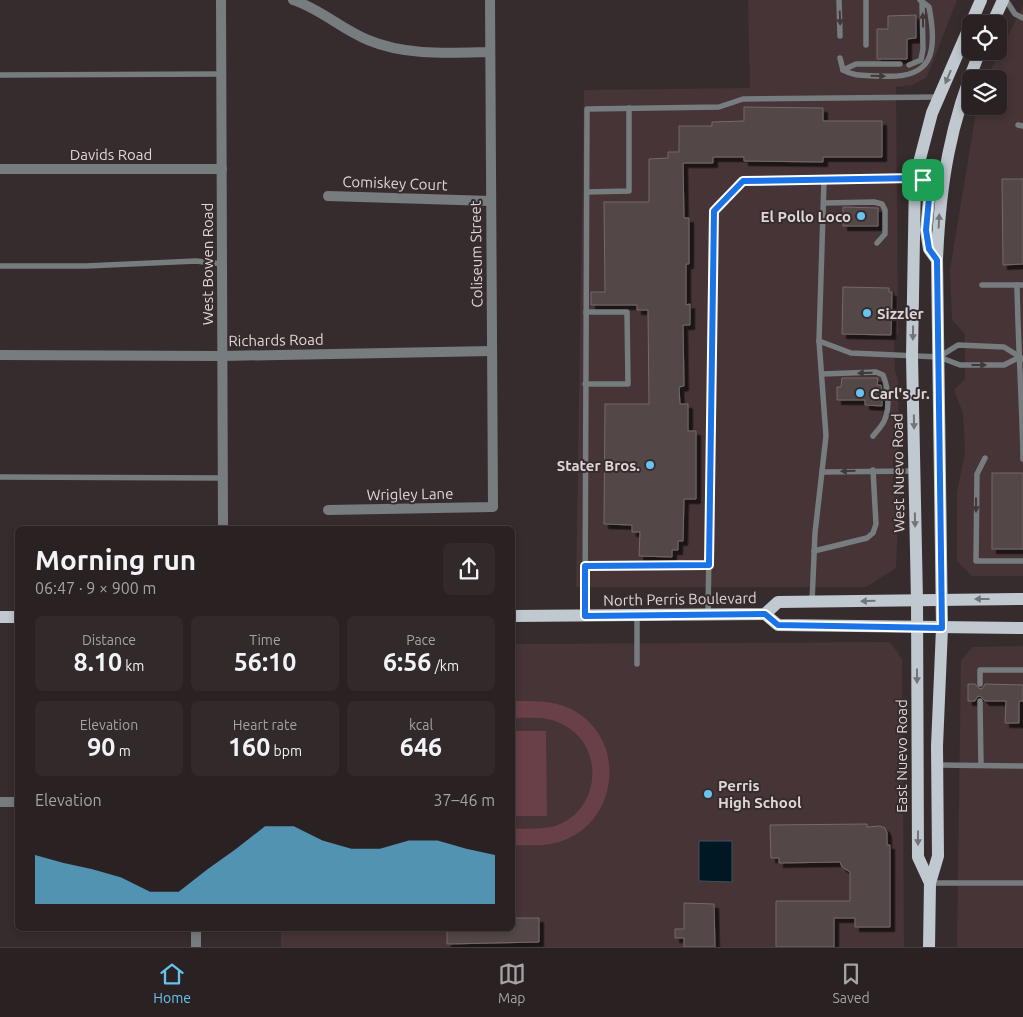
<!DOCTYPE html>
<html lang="en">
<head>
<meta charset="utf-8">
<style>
  :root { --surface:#292122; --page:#31292a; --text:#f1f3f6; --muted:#a5a3a5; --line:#453e40; --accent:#66c4ef }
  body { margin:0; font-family:Ubuntu,sans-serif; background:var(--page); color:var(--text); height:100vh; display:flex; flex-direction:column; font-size:19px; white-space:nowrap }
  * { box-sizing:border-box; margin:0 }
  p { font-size:16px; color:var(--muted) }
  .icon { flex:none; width:28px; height:28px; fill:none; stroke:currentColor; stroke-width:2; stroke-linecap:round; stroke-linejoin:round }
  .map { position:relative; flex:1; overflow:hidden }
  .panel { position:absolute; left:15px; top:526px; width:500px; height:405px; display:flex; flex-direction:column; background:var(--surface); border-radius:8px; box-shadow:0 2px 8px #0003,0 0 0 1px var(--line) }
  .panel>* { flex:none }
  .controls { position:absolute; left:962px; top:15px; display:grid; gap:10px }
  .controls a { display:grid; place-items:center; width:45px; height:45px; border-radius:8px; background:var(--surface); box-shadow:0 2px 8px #0003,0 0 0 1px var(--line); font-size:25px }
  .pin { position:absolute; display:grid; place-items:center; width:42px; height:42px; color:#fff; margin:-21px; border-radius:10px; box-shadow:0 2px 8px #0006 }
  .round { display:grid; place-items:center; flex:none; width:52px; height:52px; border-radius:8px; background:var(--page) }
  .head { display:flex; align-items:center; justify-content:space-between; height:85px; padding:0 20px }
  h1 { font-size:28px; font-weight:700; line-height:38px }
  .metrics { display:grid; grid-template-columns:repeat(3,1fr); gap:8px; height:85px; padding:5px 20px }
  .metrics div { display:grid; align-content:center; border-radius:8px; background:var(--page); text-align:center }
  .metrics b { font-size:25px; font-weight:700 }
  .metrics small { font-size:14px; font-weight:400 }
  .metrics p { font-size:14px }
  .chart { height:140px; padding:10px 20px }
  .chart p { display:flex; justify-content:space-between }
  .chart svg { width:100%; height:90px; margin-top:5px; fill:var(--accent); opacity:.7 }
  .tabs { display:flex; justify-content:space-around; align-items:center; height:70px; border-top:1px solid var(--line); background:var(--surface); font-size:14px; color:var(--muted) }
  .tabs a { display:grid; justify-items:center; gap:2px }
  .tabs .on { color:var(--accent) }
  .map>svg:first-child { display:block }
  .built { fill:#463437 }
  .garden { fill:#694047 }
  .water { fill:#001824; stroke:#43515a }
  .building { fill:#524647; stroke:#76696b; filter:url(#shadow) }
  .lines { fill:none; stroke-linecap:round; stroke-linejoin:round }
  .service { stroke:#777c7f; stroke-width:5.5 }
  .minor { stroke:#777c7f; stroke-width:10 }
  .primary { stroke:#bfc9cf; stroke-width:12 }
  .oneway { fill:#413839 }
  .oneway2 { fill:#747376 }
  .route-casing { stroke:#fff; stroke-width:10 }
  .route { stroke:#1a73e8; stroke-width:6 }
  .poi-dot { fill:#66c4ef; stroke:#372c2d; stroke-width:2 }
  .labels { text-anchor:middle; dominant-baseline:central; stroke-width:4; stroke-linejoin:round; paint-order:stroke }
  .street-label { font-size:15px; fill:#ded7d8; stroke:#372c2d }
  .poi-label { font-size:15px; font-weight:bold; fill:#ded7d8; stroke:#372c2d; text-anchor:start }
</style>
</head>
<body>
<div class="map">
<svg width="1023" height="947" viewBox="0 0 1023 947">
  <defs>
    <filter id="shadow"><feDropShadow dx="4.5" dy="4.5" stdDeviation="0" flood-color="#0009"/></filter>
  </defs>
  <rect width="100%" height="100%" fill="#372c2d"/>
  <g class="built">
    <path d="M748 0H957L927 77 913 85 896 87 898 333 894 340 895 371 898 380 899 449 893 457V483L899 491 896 568 866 587H576L584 90 750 88Z"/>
    <path d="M1023 6V576H972L957 561V493L965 452 963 413 954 390 965 379V334L952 320 950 270 977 106H999V79H986Z"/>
    <path d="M890 642 902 659 904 947H281V929H512L513 644Z"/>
    <path d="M1023 646V947H957L961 660 973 647Z"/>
  </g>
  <g class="garden">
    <path d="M513 701C532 701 551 700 569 708 627 735 621 820 562 841 546 847 529 845 513 845V829C526 828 541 830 555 826 601 811 606 745 562 724 547 716 529 718 513 718Z"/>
    <path d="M513 731H546L547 816H513Z"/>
  </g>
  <path class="water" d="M699 841H732V882L699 881Z"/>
  <g class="building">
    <path d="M916 15V38L907 39V59H877V29H888V16Z"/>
    <path d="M744 107 823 108V121H882V157H823V162L744 161V157H713V163H683L684 218H689V264H686V305L690 304V325H683L684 386 679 387 680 404H688V431H696V499H684L683 541H678V550H672V557L639 556 640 532H632V525L604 524 605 404H649L648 310H637V305H591V292H605L604 202H649V159L668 158V152H679V126H712V122L744 121Z"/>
    <path d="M1002 179H1023V264L1003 265Z"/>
    <path d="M843 207 878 208V226H843Z"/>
    <path d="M843 287 889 288V292H892L891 335 842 334Z"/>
    <path d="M842 378H878L877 385H881L882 391V406L865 405V400H837V387H841Z"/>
    <rect x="992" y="473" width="31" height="76"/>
    <path d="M968 684H975L980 689 983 688 985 684 1023 685V701H1019V723H1005L1006 701H985L980 696 977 697 975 701H968Z"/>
    <path d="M867 824V827L880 826 885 828 887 833V845H890V927H855V918H834V947H776V901H850V872L842 867 840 862 779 863V858H771L770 825Z"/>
    <path d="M684 903 714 904 715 947H684V938H675V929H684Z"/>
    <path d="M514 918H539V942L447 944V929H514Z"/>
  </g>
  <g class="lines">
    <g class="service">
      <path d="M839 0 840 36"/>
      <path d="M866 0V45"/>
      <path d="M1006 0 1015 14 1023 18"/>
      <path d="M840 58 843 70C854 77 867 75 880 76 933 80 938 53 929 7L920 0"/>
      <path d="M909 65 921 60 923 49 922 1"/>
      <path d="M843 70 856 64H900"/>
      <path d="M0 75 221 74"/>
      <path d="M1018 125 1023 126"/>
      <path d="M587 192 629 191V108"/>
      <path d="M824 203 874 202 882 204 885 210V234L877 243"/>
      <path d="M0 266H86L196 261 222 264"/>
      <path d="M982 285H1023"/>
      <path d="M1017 285C1018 343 1022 401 1023 459"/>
      <path d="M819 341 851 353 939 357 960 365H1004L1018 358"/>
      <path d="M939 357 958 345 1004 347 1023 359"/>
      <path d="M822 374 876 372 883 375C888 387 890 407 885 419 883 425 877 431 873 436"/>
      <path d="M585 384H628L627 312H586"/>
      <path d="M985 458 977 474 976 561H1023"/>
      <path d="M822 472 915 471"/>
      <path d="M0 477 223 478"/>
      <path d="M814 551 867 538 873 533 876 524 873 470"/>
      <path d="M585 566 709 565"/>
      <path d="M812 602 815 533 826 436 819 341 824 181"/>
      <path d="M708 615 714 211 743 181 915 178"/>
      <path d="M585 616 587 109 719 107 743 99 939 97"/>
      <path d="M637 664V615"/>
      <path d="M980 684V670H1023"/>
      <path d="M980 701 981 765"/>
      <path d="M937 765 1023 766"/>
      <path d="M930 883H1023"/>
    </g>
    <g class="minor">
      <path d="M221 0 223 529"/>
      <path d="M293 0C321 9 341 29 368 40 406 56 449 53 490 52"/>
      <path d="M0 169H222"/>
      <path d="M328 196 491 201"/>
      <path d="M0 355 222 356 492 351"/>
      <path d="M328 510 493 507 490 0"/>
      <path d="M0 802H18"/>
      <path d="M196 929V947"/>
    </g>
    <g class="primary">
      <path d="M992 24 1003 0"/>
      <path d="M915 178 923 180 930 189 926 230 929 249 937 260"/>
      <path d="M765 614 778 625 1023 628"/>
      <path d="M512 616 765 614 778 602 1023 599"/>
      <path d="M0 617H18"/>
      <path d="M930 883 918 857 917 600 912 356 915 178 932 113 981 0"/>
      <path d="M929 947 930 883 938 856 937 746 942 628 937 260C940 183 950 123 980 51"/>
    </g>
  </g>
  <defs><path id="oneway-solid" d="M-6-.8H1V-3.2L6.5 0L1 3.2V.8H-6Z" transform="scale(1.25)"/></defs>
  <g class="oneway">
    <use href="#oneway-solid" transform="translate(840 18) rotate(88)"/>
    <use href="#oneway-solid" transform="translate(923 20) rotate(-91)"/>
    <use href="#oneway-solid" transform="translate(878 76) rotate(2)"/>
    <use href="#oneway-solid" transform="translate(979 365)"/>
    <use href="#oneway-solid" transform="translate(865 373) rotate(178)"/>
    <use href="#oneway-solid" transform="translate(848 471) rotate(178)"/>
    <use href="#oneway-solid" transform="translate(976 505) rotate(90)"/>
  </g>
  <g class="oneway2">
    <use href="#oneway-solid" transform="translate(948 77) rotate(113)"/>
    <use href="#oneway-solid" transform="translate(939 221) rotate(-87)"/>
    <use href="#oneway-solid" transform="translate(913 333) rotate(91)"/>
    <use href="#oneway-solid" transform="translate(914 422) rotate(89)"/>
    <use href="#oneway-solid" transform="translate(915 520) rotate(89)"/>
    <use href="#oneway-solid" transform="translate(982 599) rotate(180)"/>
    <use href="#oneway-solid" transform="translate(868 601) rotate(179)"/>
    <use href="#oneway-solid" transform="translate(917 676) rotate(90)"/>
    <use href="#oneway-solid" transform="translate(918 838) rotate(90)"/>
  </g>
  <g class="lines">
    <defs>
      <path id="route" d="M915 178 923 180 930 188 926 230 929 249 937 260 942 628 778 625 765 614 585 616V566L709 565 714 211 743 181Z"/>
    </defs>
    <use href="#route" class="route-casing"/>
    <use href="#route" class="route"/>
  </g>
  <g class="poi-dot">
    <circle cx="861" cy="216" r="5"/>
    <circle cx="867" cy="313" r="5"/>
    <circle cx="860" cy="393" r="5"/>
    <circle cx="650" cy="465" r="5"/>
    <circle cx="708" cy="794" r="5"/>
  </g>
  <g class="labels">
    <g class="street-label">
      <text x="111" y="154">Davids Road</text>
      <text transform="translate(395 183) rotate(2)">Comiskey Court</text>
      <text transform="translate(476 254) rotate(-91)">Coliseum Street</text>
      <text transform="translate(207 264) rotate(-90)">West Bowen Road</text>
      <text transform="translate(276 340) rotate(-1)">Richards Road</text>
      <text transform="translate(898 473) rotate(-91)">West Nuevo Road</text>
      <text transform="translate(410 494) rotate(-1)">Wrigley Lane</text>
      <text transform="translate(680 599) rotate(-1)">North Perris Boulevard</text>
      <text transform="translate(901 756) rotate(-90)">East Nuevo Road</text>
    </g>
    <g class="poi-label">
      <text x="851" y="216" text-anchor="end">El Pollo Loco</text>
      <text x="877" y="313">Sizzler</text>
      <text x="870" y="393">Carl's Jr.</text>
      <text x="640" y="465" text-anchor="end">Stater Bros.</text>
      <text x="718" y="785">Perris<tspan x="718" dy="17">High School</tspan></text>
    </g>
  </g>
</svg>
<div class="controls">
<a><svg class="icon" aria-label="locate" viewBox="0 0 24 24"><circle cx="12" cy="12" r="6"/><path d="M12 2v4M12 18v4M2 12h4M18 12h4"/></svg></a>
<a><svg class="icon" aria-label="layers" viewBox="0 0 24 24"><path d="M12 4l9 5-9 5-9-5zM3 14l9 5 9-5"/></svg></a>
</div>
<div class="pin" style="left:923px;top:180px;background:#1e9e55"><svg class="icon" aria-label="arrive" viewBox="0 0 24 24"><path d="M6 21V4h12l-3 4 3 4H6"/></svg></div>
<section class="panel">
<div class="head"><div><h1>Morning run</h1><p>06:47 · 9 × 900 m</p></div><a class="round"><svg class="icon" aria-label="share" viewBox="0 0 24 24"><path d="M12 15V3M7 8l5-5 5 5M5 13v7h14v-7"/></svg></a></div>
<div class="metrics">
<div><p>Distance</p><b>8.10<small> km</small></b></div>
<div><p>Time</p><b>56:10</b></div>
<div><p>Pace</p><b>6:56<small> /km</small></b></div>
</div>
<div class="metrics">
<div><p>Elevation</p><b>90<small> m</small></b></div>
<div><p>Heart rate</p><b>160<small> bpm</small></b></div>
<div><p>kcal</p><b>646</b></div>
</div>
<div class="chart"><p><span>Elevation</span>37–46 m</p>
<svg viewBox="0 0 160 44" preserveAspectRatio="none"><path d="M0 44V20L10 24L20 27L30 31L40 38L50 38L60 27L70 17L80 6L90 6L100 13L110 17L120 17L130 13L140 13L150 17L160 20V44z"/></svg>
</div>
</section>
</div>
<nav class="tabs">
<a class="on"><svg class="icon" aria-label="home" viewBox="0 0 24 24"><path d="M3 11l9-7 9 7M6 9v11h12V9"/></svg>Home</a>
<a><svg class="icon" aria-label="map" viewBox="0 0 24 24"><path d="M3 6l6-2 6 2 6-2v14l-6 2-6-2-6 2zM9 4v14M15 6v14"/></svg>Map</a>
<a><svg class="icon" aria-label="saved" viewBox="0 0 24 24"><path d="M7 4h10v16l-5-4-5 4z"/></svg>Saved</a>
</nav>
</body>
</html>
